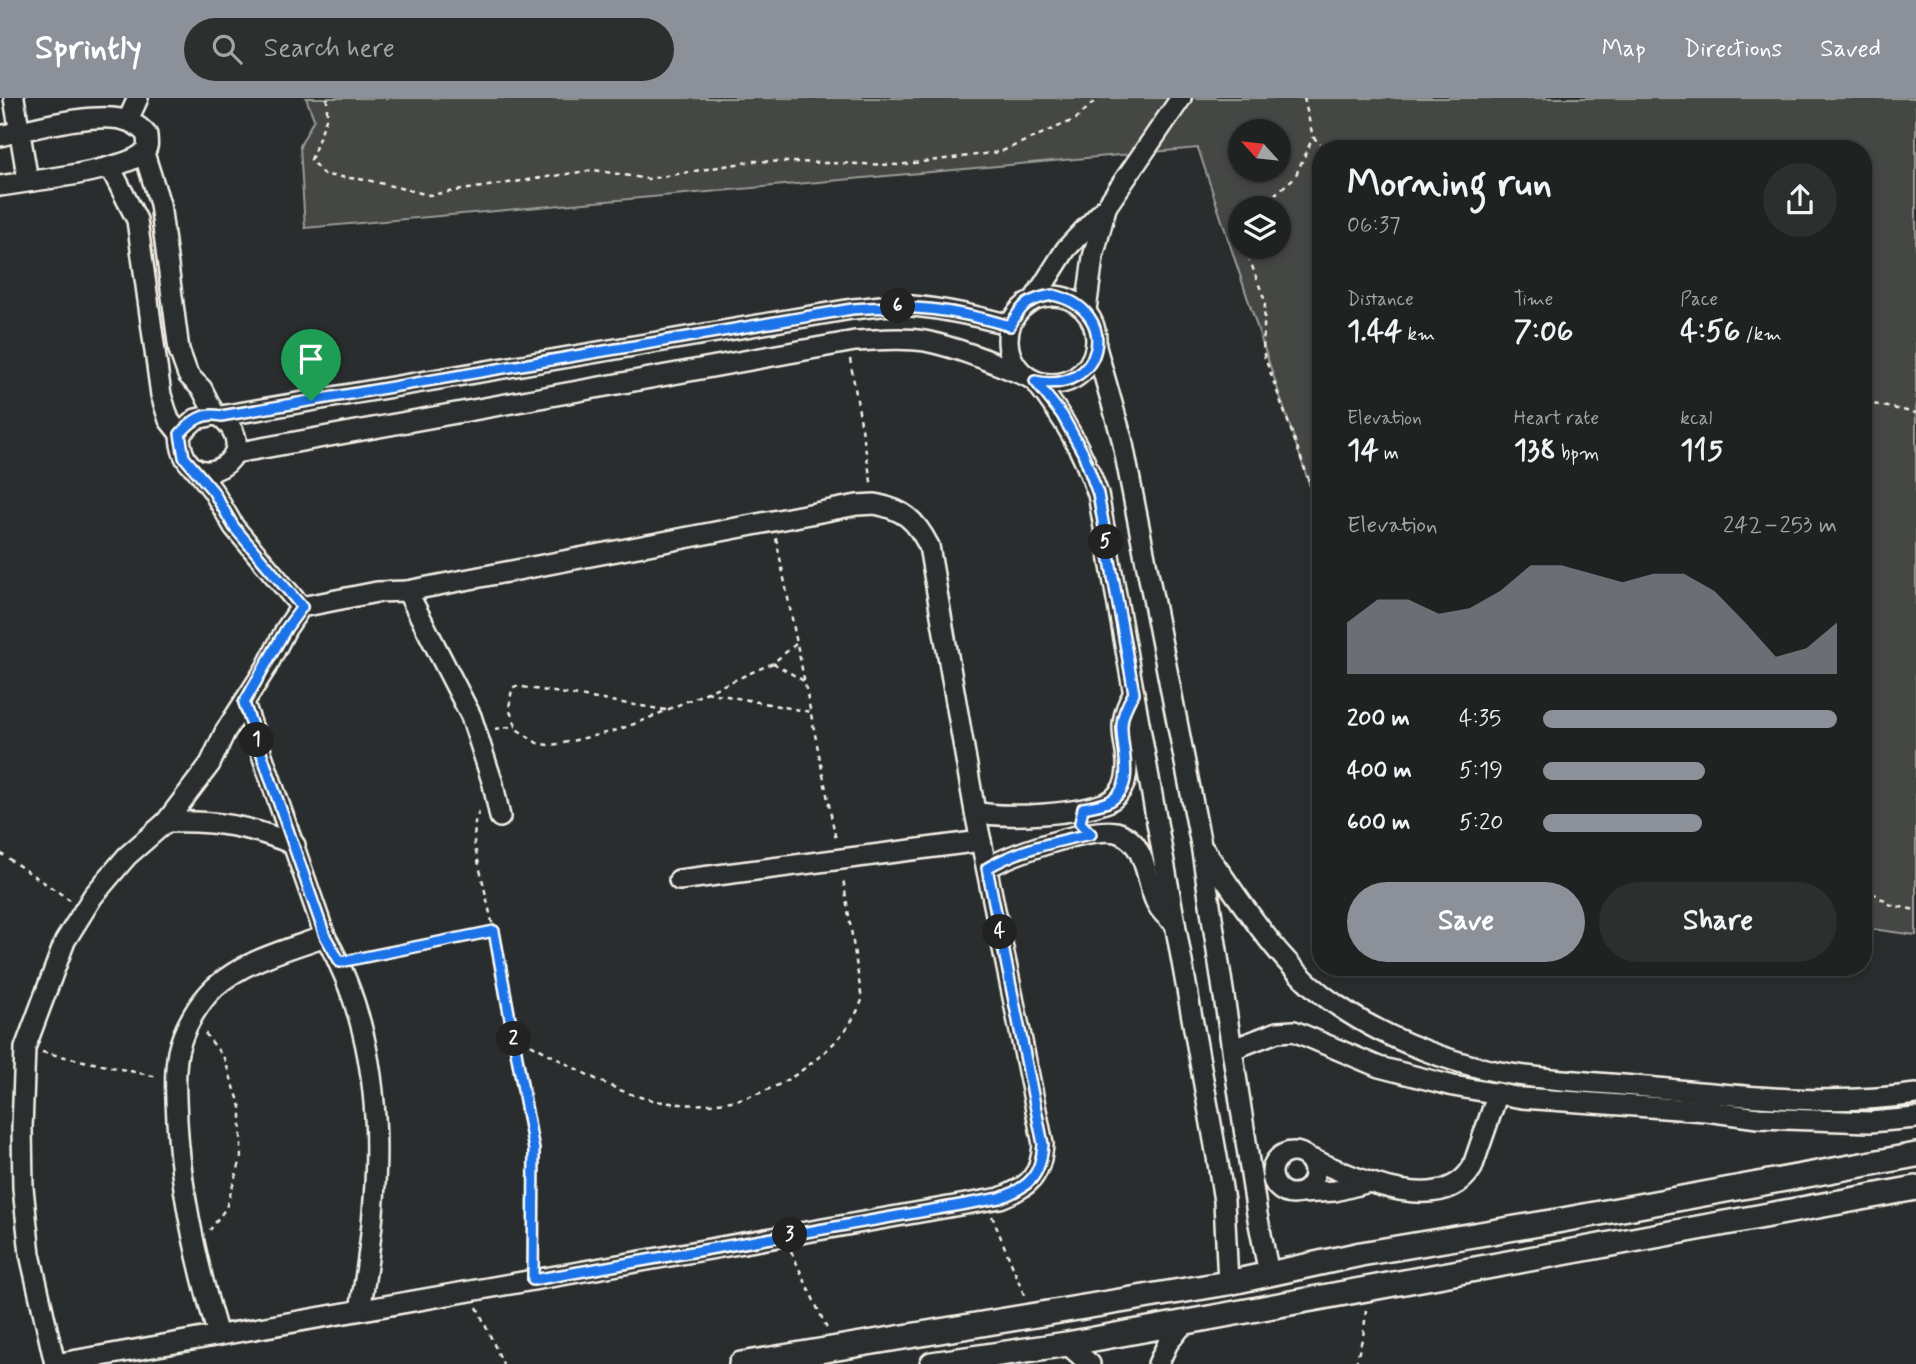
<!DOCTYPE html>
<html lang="en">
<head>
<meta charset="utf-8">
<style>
  :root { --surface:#202222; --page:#2d2f2f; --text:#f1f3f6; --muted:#a2a4a5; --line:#3d3f40; --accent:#8c9099 }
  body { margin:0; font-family:Mynerve,sans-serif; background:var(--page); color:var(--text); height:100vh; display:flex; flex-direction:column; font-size:26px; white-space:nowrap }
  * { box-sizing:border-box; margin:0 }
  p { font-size:23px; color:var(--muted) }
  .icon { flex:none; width:38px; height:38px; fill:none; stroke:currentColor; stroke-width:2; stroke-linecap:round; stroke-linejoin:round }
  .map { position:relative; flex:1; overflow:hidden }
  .details { position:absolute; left:1312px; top:42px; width:560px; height:836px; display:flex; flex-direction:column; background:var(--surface); border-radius:28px; box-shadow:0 4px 10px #0003,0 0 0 2px var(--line) }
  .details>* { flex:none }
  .needle { width:46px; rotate:297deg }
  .fabs { position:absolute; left:1228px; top:21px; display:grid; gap:14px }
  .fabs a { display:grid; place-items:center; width:63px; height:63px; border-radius:50%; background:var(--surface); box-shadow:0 4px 10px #0003,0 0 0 2px var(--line); font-size:35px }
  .pin { position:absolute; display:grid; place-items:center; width:60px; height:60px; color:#fff; margin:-72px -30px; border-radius:50% 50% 50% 0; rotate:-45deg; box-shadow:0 0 7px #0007 }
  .pin .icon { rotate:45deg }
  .km { position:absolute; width:35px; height:35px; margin:-18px; border-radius:50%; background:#222; color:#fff; font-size:19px; line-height:35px; text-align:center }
  .round { display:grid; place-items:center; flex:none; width:74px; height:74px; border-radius:37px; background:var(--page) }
  .summary { display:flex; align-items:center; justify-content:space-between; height:119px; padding:0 35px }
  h1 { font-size:38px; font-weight:700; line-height:52px }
  .figures { display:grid; grid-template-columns:repeat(3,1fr); gap:10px; height:119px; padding:7px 35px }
  .figures div { display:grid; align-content:center }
  .figures b { font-size:30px; font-weight:700 }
  .figures small { font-size:19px; font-weight:400 }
  .figures p { font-size:19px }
  .chart { height:196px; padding:14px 35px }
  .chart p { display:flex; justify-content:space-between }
  .chart svg { width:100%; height:126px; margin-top:7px; fill:var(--accent); opacity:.7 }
  .button { display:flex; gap:14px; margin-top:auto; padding:14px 35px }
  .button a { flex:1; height:80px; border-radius:42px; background:var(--accent); color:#fff; font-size:28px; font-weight:700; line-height:80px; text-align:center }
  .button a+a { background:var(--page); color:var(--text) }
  ul { padding:0 35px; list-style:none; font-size:23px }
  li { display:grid; grid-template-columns:112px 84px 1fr; align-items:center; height:52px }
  li i { height:18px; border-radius:9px; background:var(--accent) }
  header { display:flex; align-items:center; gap:42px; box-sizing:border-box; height:98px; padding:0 35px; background:var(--accent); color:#fff }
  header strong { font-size:33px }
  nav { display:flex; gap:38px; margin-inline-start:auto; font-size:24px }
  .search { width:490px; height:63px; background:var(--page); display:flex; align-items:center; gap:18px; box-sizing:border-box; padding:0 24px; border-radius:38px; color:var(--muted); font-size:26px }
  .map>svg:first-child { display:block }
  .green { fill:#444645; stroke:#9c9c96; stroke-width:2; fill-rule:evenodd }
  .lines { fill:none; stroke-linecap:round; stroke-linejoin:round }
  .minor-casing { stroke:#f4f1e8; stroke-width:24 }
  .tertiary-casing { stroke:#f4f1e8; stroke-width:28 }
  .path { stroke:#f4f1e8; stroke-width:2.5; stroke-dasharray:5 5; stroke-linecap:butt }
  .minor { stroke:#2a2d2e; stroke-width:19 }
  .tertiary { stroke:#2a2d2e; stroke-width:23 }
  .route-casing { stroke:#fff; stroke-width:14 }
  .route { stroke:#1a73e8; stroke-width:9 }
</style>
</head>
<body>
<header>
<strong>Sprintly</strong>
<div class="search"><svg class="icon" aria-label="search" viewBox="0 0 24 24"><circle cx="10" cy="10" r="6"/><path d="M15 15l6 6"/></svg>Search here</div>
<nav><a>Map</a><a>Directions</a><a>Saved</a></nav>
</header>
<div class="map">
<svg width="1916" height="1266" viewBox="0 0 1916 1266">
  <rect width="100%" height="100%" fill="#2a2d2e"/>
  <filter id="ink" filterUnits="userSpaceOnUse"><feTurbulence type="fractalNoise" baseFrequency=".0143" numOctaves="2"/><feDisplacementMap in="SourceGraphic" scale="14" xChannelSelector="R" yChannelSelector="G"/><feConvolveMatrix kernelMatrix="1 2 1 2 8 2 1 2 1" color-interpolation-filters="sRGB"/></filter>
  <g filter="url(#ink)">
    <path class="green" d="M306 0H1916V837L1864 830V51H1321V422L1198 50 305 130 300 48 314 21ZM1241 33H1279V72H1241ZM1241 110H1279V149H1241Z"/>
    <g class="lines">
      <defs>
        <g id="minor">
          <path d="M14 0 28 83"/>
          <path d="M128 22 138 0"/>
          <path d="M0 38C31 31 102 11 130 24 137 27 142 31 147 37 147 43 149 48 145 53 129 73 28 83 0 88"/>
          <path d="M144 55 160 106 179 252 188 277 202 291 215 317C222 318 227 324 231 330 256 367 182 402 180 336L196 321 215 317"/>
          <path d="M110 69 137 122 161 297 169 322 180 336"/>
          <circle cx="1052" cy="242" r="44"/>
          <path d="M1035 200 1066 151 1106 109 1181 0"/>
          <path d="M1086 212 1093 159 1106 110"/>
          <path d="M1096 249 1122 341 1201 747 1257 1116 1269 1176"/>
          <path d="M1035 283C1065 321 1081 350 1098 396L1217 1059 1224 1103 1228 1185"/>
          <path d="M221 318 852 211C867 210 882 207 896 207 934 208 973 217 1010 227"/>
          <path d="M235 355 855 243C878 242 902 239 925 243 959 250 992 264 1024 277"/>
          <path d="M196 371 213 393 234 429 301 509"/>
          <path d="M875 406C904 412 915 421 929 448L975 714 1043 1046C1041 1078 1029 1089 1000 1100L55 1266 30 1156 23 1090 22 1030 25 950 65 843 93 798 127 758 166 724 210 666 225 634 266 570 286 531 301 509 377 494 407 493 857 407Z"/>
          <path d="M407 493 471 618 493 686 500 719"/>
          <path d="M244 605 325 838C390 952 382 1087 360 1212"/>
          <path d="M975 714C1006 721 1079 716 1108 704 1116 700 1122 692 1125 684 1134 650 1110 634 1134 595"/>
          <path d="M166 724C215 722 250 728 295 747"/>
          <path d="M1204 752C1244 806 1281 871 1338 908 1389 943 1464 971 1525 978 1572 984 1620 986 1668 991 1750 999 1833 1008 1916 996"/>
          <path d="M987 770C1011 756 1089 729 1116 734 1124 736 1133 743 1137 750 1154 777 1144 805 1175 825"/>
          <path d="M679 782 981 743"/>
          <path d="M1233 951 1277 934 1294 933 1379 969 1453 988 1522 1000 1706 1013 1758 1020 1870 1024 1916 1020"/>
          <circle cx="1293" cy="1075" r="21"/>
          <path d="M1307 1059C1349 1077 1440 1122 1472 1070L1498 995"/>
          <path d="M1301 1095 1335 1093 1366 1085"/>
          <path d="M218 1237C197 1167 181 1097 177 1023 176 1000 174 977 178 954 183 931 198 905 215 889 245 862 287 852 325 838"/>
          <path d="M1067 1246 1090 1266"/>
          <path d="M1158 1266 1168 1245 1184 1225"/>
        </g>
        <g id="tertiary">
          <path d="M741 1266 1228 1185 1361 1156 1557 1123 1916 1057"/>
          <path d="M932 1266 1067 1246 1916 1090"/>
        </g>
      </defs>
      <use href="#minor" class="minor-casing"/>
      <use href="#tertiary" class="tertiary-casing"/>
      <g class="path">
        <path d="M327 0V18L311 62 324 77 367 82 429 97 594 72 648 81 754 63 898 67 1000 54 1076 21 1098 0"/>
        <path d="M1304 0 1313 39 1326 51"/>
        <path d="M1259 110 1295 79 1313 39"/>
        <path d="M1241 127 1238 129 1241 135"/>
        <path d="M1245 149 1265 203 1263 254 1321 416"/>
        <path d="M850 261 872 389"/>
        <path d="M1864 304 1916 315"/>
        <path d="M776 440 836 742"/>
        <path d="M773 565 804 583"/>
        <path d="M706 594 810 614"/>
        <path d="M666 612 516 588 512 590 509 611 518 632 537 645 548 647 559 646 614 633 640 624 773 565 797 545"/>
        <path d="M495 631 516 628"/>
        <path d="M479 713 475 724 474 745 494 833 534 1052 533 1165"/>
        <path d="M0 755 70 802"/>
        <path d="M1864 789 1891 807 1916 812"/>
        <path d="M357 861 494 833"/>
        <path d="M205 935 224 960 241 1009V1061L226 1110 210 1132"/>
        <path d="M513 937C547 954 579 974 613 989 675 1017 750 1012 805 970 829 952 852 930 862 902L843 780"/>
        <path d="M42 954 158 979"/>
        <path d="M992 1118 1025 1199"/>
        <path d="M791 1153 828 1233"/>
        <path d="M477 1209 503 1266"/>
        <path d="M1356 1266 1364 1233 1366 1212"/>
      </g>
      <use href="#minor" class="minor"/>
      <use href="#tertiary" class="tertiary"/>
    </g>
  </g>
  <g class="lines" filter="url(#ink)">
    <defs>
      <path id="route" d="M1053 197C1124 213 1102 298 1035 283L1062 317 1083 355 1098 396 1134 595C1127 606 1121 618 1122 631 1122 654 1136 689 1110 703 1102 707 1092 708 1083 710L1080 725 1091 736C1054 744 1019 751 987 770L1043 1046C1041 1078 1029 1089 1000 1100L533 1182 534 1052 494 833 340 864 325 838 244 605 286 531 302 509 234 429 213 393 184 359 180 336C191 323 203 314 221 318L852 211C910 206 953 211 1010 228 1022 206 1029 201 1053 197Z"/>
    </defs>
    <use href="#route" class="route-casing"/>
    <use href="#route" class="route"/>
  </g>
</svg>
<div class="fabs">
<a><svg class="needle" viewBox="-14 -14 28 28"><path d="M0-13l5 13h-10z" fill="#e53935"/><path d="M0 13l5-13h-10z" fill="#a2a4a5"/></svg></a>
<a><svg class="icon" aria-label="layers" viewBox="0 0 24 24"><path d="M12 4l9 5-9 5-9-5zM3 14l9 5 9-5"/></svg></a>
</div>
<div class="pin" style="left:311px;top:303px;background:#1e9e55"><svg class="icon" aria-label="arrive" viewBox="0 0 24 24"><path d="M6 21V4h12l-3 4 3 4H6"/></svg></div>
<b class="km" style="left:257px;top:642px">1</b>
<b class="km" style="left:514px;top:941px">2</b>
<b class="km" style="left:790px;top:1137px">3</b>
<b class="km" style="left:1000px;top:834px">4</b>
<b class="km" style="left:1106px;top:444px">5</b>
<b class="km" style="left:898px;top:208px">6</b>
<section class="details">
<div class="summary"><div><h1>Morning run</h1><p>06:37</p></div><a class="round"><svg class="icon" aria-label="share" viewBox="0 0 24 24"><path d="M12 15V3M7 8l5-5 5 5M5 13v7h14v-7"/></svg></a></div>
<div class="figures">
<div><p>Distance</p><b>1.44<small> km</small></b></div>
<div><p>Time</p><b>7:06</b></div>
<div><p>Pace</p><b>4:56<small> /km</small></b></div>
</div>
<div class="figures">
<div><p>Elevation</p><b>14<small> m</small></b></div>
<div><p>Heart rate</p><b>138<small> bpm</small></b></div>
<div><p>kcal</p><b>115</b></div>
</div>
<div class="chart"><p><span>Elevation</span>242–253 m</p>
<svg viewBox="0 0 160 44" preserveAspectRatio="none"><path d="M0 44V26L10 18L20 18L30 23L40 21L50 15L60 6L70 6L80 9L90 12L100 9L110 9L120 15L130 26L140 38L150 35L160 26V44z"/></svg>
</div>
<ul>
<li><b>200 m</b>4:35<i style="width:100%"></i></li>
<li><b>400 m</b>5:19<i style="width:55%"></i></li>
<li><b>600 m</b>5:20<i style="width:54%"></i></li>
</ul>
<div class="button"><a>Save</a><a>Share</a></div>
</section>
</div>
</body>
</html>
